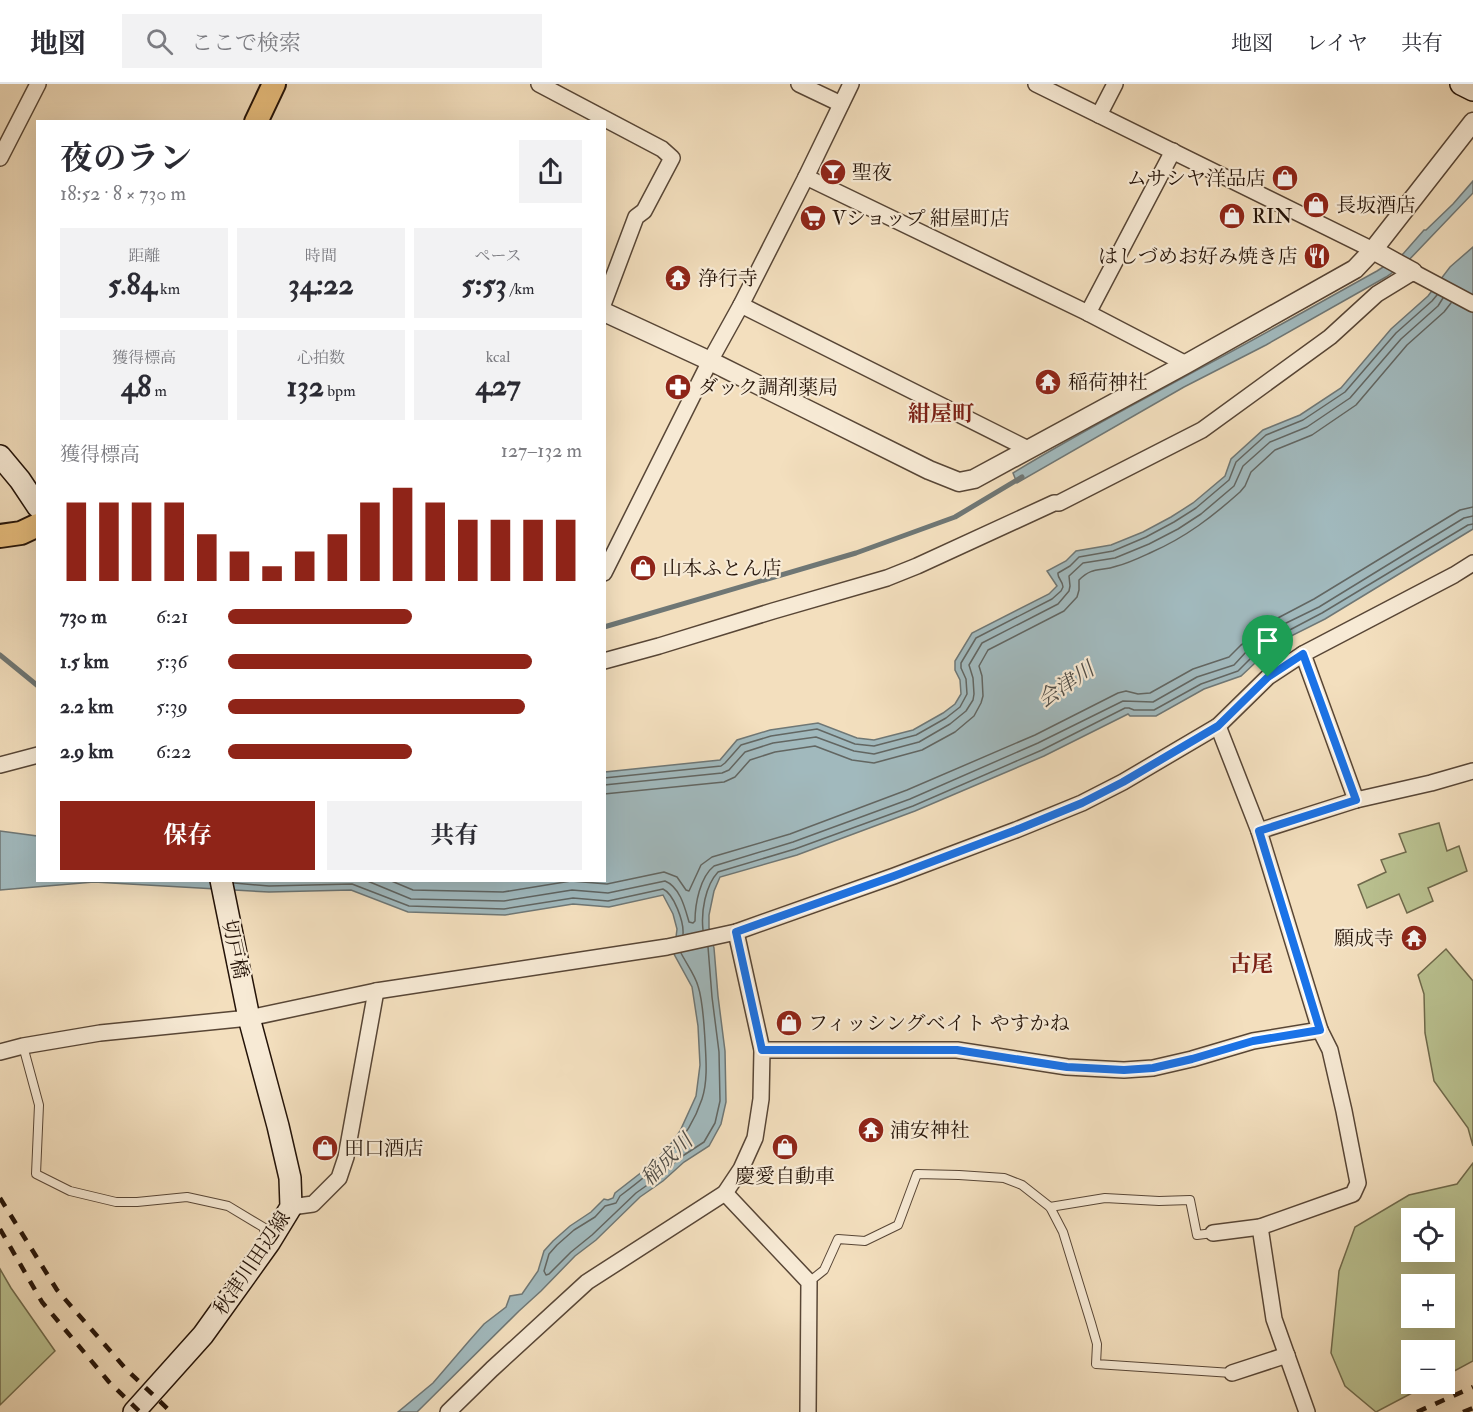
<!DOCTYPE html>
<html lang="ja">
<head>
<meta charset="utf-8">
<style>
  :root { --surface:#fff; --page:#f2f2f3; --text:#2b2b33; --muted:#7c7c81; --line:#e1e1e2; --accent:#8f2418 }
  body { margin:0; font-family:"IM FELL Double Pica","Noto Serif JP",serif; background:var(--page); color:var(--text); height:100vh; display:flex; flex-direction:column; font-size:22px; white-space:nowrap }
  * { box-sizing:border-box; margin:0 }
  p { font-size:20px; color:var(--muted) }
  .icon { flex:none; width:33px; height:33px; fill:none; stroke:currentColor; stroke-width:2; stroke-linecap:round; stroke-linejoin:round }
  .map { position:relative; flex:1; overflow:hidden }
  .drawer { position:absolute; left:36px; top:36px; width:570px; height:762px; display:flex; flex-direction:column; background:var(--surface); border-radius:0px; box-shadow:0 6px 24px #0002 }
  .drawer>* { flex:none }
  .fabs { position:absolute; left:1401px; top:1124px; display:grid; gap:12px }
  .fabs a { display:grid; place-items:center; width:54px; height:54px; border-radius:0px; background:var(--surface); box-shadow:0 6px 24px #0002; font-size:30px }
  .pin { position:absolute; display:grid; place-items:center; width:51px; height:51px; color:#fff; margin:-62px -26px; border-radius:50% 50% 50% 0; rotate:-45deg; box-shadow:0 0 6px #0007 }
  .pin .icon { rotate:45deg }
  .round { display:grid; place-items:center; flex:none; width:63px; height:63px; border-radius:0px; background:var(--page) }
  .headline { display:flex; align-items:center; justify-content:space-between; height:102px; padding:0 24px }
  h1 { font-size:33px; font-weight:700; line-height:45px }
  .figures { display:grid; grid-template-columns:repeat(3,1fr); gap:9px; height:102px; padding:6px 24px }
  .figures div { display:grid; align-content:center; border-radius:0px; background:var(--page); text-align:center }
  .figures b { font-size:30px; font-weight:700 }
  .figures small { font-size:16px; font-weight:400 }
  .figures p { font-size:16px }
  .chart { height:168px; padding:12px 24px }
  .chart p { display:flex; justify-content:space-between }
  .chart svg { width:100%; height:108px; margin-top:6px; stroke:var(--accent); stroke-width:6 }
  .action { display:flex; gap:12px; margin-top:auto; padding:12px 24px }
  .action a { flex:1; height:69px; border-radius:0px; background:var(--accent); color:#fff; font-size:24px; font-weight:700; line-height:69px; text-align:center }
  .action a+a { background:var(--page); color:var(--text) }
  ul { padding:0 24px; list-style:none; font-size:20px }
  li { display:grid; grid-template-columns:96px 72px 1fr; align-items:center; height:45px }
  li i { height:15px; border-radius:8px; background:var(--accent) }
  header { display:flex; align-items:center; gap:36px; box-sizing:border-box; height:84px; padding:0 30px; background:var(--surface); border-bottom:2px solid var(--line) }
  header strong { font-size:28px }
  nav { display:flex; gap:33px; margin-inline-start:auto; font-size:21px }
  .search { width:420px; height:54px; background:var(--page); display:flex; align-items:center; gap:15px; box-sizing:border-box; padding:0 21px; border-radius:0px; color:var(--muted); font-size:22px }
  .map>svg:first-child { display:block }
  .green { fill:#bac291; stroke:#6f6a4c; stroke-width:1.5; fill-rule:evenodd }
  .water { fill:#a1b9bd; stroke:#6f7775; stroke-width:1.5 }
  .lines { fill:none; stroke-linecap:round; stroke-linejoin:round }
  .shore { stroke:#626662; stroke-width:1.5 }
  .stream { stroke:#6f7775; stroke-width:5 }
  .service-casing { stroke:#584636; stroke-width:10 }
  .minor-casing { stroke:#584636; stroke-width:18 }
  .tertiary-casing { stroke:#584636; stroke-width:21 }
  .secondary-casing { stroke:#241308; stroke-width:24 }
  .primary-casing { stroke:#241308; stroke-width:26 }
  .service { stroke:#f7ead5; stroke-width:8 }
  .minor { stroke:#f7ead5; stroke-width:15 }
  .tertiary { stroke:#f7ead5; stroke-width:18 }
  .secondary { stroke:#f7ead5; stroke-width:21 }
  .primary { stroke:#eac07f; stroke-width:22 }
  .rail { stroke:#241308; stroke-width:4.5; stroke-dasharray:10 10; stroke-linecap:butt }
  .route-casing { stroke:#fff; stroke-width:12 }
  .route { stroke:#1a73e8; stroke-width:8 }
  .labels { text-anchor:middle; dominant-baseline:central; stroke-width:4.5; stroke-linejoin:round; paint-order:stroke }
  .poi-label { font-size:20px; fill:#241308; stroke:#f7ead5; text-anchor:start }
  .street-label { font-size:20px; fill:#241308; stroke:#f7ead5 }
  .water-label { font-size:21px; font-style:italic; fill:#504d47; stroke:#f7ead5 }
  .quarter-label { font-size:22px; font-weight:bold; fill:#7a1f14; stroke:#f7ead5 }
</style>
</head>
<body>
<header>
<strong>地図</strong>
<div class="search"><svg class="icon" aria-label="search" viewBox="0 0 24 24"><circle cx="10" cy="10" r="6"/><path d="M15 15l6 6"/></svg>ここで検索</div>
<nav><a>地図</a><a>レイヤ</a><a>共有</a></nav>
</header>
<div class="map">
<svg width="1473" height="1328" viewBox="0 0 1473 1328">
  <rect width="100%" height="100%" fill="#f3dfbe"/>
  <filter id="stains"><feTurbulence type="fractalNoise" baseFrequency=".00333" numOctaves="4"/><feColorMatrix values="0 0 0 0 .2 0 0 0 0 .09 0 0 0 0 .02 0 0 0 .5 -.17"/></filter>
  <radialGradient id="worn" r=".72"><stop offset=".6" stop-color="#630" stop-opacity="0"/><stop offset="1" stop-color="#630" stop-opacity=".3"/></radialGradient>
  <g class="green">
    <path d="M1439 739 1447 767 1459 762 1467 787 1428 804 1433 817 1407 829 1399 810 1367 824 1358 801 1386 788 1381 776 1406 768 1399 750Z"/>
    <path d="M1446 865 1473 897V1062L1468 1044 1434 997 1425 949 1424 910 1418 891Z"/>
    <path d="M1473 1079V1277L1445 1292 1444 1266H1412V1299H1431L1376 1328 1345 1302 1331 1269 1339 1187 1355 1143 1409 1111 1457 1100ZM1412 1134H1444V1167H1412ZM1412 1200H1444V1233H1412Z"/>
    <path d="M0 1185 11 1204 55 1267 0 1321Z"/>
  </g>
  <g class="water">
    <path d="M1473 97V109L1406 179 1386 193 1266 261 1184 303 1017 399 1013 389C1073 352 1135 320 1197 286 1258 254 1317 220 1377 187L1403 170 1424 146H1426L1453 120Z"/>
    <path d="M1473 163V445L1325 535 1285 555 1275 566 1255 579 1241 592 1204 605 1156 632H1130L1128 630 1044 672 915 727 797 771 720 793 714 807 709 831V844L714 864 718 912 725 967 726 1018 721 1040 709 1062 684 1078 663 1097 640 1113 596 1156 575 1172 541 1207 519 1227 417 1328H398L433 1299 469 1257 484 1240 506 1223 510 1212 522 1210 538 1187 544 1167 553 1157 570 1142 591 1128 604 1115 608 1116 613 1114 615 1109 647 1084 670 1061 680 1047 696 1012 700 981 698 942 692 903 674 870 677 845 673 830 663 811 609 823 573 820 505 831 408 828 351 806 269 808 94 798 0 806V747L37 752 38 796H604L605 688 720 676 737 656 770 646 818 639 857 654 874 656 913 646 943 629 955 620 961 610 960 596 955 586V577L972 549 1049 510 1057 502 1047 487 1066 477 1076 467 1111 461 1143 448 1171 433 1193 419 1225 392 1231 375 1263 346 1300 331 1341 304 1391 245 1428 212 1450 183Z"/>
  </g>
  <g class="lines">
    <g class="shore">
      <path d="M604 694 721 682 725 679 741 661 771 652 817 645 855 660 874 662 916 651 946 634 960 623 967 610 966 595 961 584V579L976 554 1052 515 1061 507 1063 503C1063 497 1057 494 1058 489L1070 482 1079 473 1113 467 1146 453 1174 438 1196 424 1229 396 1236 378 1266 351 1303 336 1345 308 1396 249 1432 217 1437 211"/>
      <path d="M604 701 722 689 729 686 745 668 773 659 816 653 854 667 874 670 919 658 950 640 966 627 973 616 974 610 973 594 969 581 982 559 1058 520 1069 507 1070 502 1069 492 1083 479 1115 474 1149 460 1178 445 1201 430 1234 402 1243 382 1270 358 1307 343 1350 314 1401 255 1438 222 1443 214"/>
      <path d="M604 710 724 698 735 693 750 676 775 668 815 662 852 676 874 679 922 666 955 648 974 632 981 619 983 612 982 592 979 582 988 566 1064 527 1077 513 1079 506V496C1093 482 1100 488 1117 482 1129 479 1141 473 1152 468 1186 453 1212 433 1240 408L1245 402 1251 388 1275 366 1312 351 1356 321 1407 261 1444 228 1451 219"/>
      <path d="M365 796 411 815 504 817 572 806 608 809 665 797C680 803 685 824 689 838L693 839 695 837C695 820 700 793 714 782L793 758 910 715 1038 659 1123 617 1153 618 1197 593 1234 581 1246 568 1266 556 1278 543 1319 523 1464 434 1473 432"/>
      <path d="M389 796 413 806 503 808 571 797 607 800 664 788 677 793 686 806 689 807 701 781 712 773 790 750 907 706 1035 651 1118 609 1126 607 1138 610 1150 609 1193 585 1229 573 1241 561 1260 549 1274 536 1314 515 1460 426 1473 423"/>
      <path d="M234 799 269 802 352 800 409 822 504 825 573 814 608 817 663 805C674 810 684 838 683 850"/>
      <path d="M703 846C701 828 705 802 718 788L795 765 913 722 1042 666 1125 624H1129L1134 626H1154L1201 600 1238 587 1251 574 1271 562 1282 550 1322 529 1468 441 1473 440"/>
      <path d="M681 869C686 879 695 891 698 902 703 917 704 940 705 956 706 975 708 997 702 1015 687 1060 656 1085 620 1112L616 1119 605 1122 595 1133 574 1146 557 1161 549 1170 544 1187 546 1191 549 1190 571 1168 592 1151 636 1109 660 1092 681 1073 704 1058 715 1039 720 1017 719 968 712 913 708 863"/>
    </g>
    <g class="stream">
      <path d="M604 543 856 469 955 433 1022 393"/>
      <path d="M0 571 38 602"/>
    </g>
    <defs>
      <g id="service">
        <path d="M23 962 39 1021 36 1090 70 1107 116 1118H137L187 1113 228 1122 263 1143 268 1155"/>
        <path d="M1050 1123 1105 1114 1159 1117 1190 1116 1197 1151 1213 1149"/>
        <path d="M809 1198 824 1186 838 1155 865 1157 898 1141 917 1090 959 1091 1004 1094 1022 1101 1050 1123 1063 1148 1091 1239 1097 1260 1096 1280 1232 1289"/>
      </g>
      <g id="minor">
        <path d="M539 0 662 65 672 74 644 127 636 133 604 218"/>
        <path d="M799 0 841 20"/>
        <path d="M1036 0 1373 166"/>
        <path d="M1099 31 1115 0"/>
        <path d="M0 74 38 0"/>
        <path d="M806 93 1088 229 1186 280"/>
        <path d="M741 221 1028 365"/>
        <path d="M1088 229 1173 67"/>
        <path d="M604 489 710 277 741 221 806 93 851 0"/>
        <path d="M1303 570 1356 716"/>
        <path d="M604 577 659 562 773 527 887 494 917 482 1054 419H1059L1202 346 1330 253 1377 210 1413 188 1473 220"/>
        <path d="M0 681 38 671"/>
        <path d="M1259 747 1356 716 1431 699 1473 687"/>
        <path d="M762 966H957L1067 983 1124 986 1153 984 1192 975 1253 957 1320 946 1259 747 1218 642"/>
        <path d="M0 968 23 962 100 949 249 934 376 907 667 863 736 848 894 792 1016 746 1082 719 1123 698 1218 642 1268 593 1303 570 1454 491 1473 479"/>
        <path d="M725 1109 809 1198 808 1328"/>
        <path d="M291 1123 313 1120 339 1094 346 1073 376 907"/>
        <path d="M1260 1143 1274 1235 1307 1328"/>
        <path d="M1213 1149 1260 1143 1353 1110 1358 1099 1344 1027 1330 966 1320 946"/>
        <path d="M1232 1289 1287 1271"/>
        <path d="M448 1328 492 1285 587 1198 725 1109 741 1085 755 1054 761 1015 762 966 736 848"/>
      </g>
      <g id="tertiary">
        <path d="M1373 166 1413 188"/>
        <path d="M604 228 710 277 929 386 959 398 974 395 1186 280 1355 185 1373 166 1473 38"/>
      </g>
      <g id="secondary">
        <path d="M1461 0 1473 6"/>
        <path d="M0 372 20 396 38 423"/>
        <path d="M134 1328 203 1251 269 1159 291 1123 290 1094 278 1042 249 934 221 796"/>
      </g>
      <g id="primary">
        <path d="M256 38 274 0"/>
        <path d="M0 452 21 449 38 441"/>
      </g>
    </defs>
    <use href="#service" class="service-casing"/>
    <use href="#minor" class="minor-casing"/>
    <use href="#tertiary" class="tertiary-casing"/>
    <use href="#secondary" class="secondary-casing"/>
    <use href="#primary" class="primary-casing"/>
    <use href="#service" class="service"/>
    <use href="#minor" class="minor"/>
    <use href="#tertiary" class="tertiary"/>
    <use href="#secondary" class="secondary"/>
    <use href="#primary" class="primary"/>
    <g class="rail">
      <path d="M0 1114 57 1206 126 1285 171 1328"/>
      <path d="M0 1145 42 1218 109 1298 140 1328"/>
      <path d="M1417 1328 1473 1303"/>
      <path d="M1463 1328 1473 1324"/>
    </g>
  </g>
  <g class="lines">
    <defs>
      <path id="route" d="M1303 570 1356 716 1259 747 1320 946 1253 957 1192 975 1153 984 1124 986 1067 983 957 966H762L736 848 894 792 1016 746 1082 719 1123 698 1218 642 1268 593Z"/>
    </defs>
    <use href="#route" class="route-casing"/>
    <use href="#route" class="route"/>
  </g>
  <defs>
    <symbol id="bar-disc" viewBox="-11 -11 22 22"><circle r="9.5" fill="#8f2418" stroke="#f7ead5"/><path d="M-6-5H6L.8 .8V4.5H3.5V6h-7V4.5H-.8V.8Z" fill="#fff"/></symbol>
    <symbol id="shop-disc" viewBox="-11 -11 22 22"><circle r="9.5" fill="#8f2418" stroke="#f7ead5"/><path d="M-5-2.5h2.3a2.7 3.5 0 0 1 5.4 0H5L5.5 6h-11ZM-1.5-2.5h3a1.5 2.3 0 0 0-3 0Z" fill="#fff"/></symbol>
    <symbol id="supermarket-disc" viewBox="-11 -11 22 22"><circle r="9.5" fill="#8f2418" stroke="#f7ead5"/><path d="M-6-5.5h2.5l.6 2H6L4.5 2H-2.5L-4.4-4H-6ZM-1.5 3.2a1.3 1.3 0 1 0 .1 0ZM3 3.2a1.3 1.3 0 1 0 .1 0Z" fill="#fff"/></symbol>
    <symbol id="restaurant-disc" viewBox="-11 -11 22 22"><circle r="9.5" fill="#8f2418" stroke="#f7ead5"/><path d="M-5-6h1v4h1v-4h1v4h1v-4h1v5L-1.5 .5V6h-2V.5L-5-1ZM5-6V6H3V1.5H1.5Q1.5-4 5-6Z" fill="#fff"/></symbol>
    <symbol id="temple-disc" viewBox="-11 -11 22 22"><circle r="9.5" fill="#8f2418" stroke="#f7ead5"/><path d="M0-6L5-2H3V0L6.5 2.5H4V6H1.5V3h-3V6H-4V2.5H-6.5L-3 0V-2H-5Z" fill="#fff"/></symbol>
    <symbol id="pharmacy-disc" viewBox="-11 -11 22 22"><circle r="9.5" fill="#8f2418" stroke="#f7ead5"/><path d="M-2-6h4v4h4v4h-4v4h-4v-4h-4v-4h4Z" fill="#fff"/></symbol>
  </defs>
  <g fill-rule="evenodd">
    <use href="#bar-disc" x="818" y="73" width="30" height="30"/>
    <use href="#shop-disc" x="1270" y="79" width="30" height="30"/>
    <use href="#shop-disc" x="1301" y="106" width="30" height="30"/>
    <use href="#shop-disc" x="1217" y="117" width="30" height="30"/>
    <use href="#supermarket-disc" x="798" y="119" width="30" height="30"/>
    <use href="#restaurant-disc" x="1302" y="157" width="30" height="30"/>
    <use href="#temple-disc" x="663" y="179" width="30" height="30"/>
    <use href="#temple-disc" x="1033" y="283" width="30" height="30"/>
    <use href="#pharmacy-disc" x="663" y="288" width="30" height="30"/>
    <use href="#shop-disc" x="628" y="469" width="30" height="30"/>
    <use href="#temple-disc" x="1399" y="839" width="30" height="30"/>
    <use href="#shop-disc" x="774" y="924" width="30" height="30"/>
    <use href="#temple-disc" x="856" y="1031" width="30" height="30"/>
    <use href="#shop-disc" x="770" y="1048" width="30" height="30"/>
    <use href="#shop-disc" x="310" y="1049" width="30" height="30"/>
  </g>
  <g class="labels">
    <g class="poi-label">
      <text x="852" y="88">聖夜</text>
      <text x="1266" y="94" text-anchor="end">ムサシヤ洋品店</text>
      <text x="1336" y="121">長坂酒店</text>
      <text x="1252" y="132">RIN</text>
      <text x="832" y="134">Vショップ 紺屋町店</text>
      <text x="1298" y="172" text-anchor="end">はしづめお好み焼き店</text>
      <text x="698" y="194">浄行寺</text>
      <text x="1068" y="298">稲荷神社</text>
      <text x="698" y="303">ダック調剤薬局</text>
      <text x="662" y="484">山本ふとん店</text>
      <text x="1394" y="854" text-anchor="end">願成寺</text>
      <text x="808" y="939">フィッシングベイト やすかね</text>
      <text x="890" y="1046">浦安神社</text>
      <text x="344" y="1064">田口酒店</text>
      <text x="785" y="1092" text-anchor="middle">慶愛自動車</text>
    </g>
    <g class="street-label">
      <text transform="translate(235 865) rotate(78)">切戸橋</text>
      <text transform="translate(252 1179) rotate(-56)">秋津川田辺線</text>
    </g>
    <g class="water-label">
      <text transform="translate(1066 601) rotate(-34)">会津川</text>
      <text transform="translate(667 1076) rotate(-45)">稲成川</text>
    </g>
    <g class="quarter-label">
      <text x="941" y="330">紺屋町</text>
      <text x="1251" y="880">古尾</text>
    </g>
  </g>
  <rect width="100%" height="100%" filter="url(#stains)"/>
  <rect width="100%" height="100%" fill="url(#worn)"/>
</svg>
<div class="fabs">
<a><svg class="icon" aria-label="locate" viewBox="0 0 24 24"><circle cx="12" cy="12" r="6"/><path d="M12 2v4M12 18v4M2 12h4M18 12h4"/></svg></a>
<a>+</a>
<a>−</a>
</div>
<div class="pin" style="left:1268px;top:593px;background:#1e9e55"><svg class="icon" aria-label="arrive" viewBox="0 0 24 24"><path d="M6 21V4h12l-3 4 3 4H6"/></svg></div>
<section class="drawer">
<div class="headline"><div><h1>夜のラン</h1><p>18:52 · 8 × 730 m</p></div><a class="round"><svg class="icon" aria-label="share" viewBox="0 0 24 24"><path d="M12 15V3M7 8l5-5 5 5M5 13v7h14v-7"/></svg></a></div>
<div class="figures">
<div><p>距離</p><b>5.84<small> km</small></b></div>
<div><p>時間</p><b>34:22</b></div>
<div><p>ペース</p><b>5:53<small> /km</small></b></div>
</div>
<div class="figures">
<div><p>獲得標高</p><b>48<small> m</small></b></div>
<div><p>心拍数</p><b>132<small> bpm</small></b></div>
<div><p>kcal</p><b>427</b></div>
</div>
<div class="chart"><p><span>獲得標高</span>127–132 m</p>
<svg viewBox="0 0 160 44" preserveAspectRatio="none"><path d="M5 44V12M15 44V12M25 44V12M35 44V12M45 44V25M55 44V32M65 44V38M75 44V32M85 44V25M95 44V12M105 44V6M115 44V12M125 44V19M135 44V19M145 44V19M155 44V19"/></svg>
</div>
<ul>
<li><b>730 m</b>6:21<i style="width:52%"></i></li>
<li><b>1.5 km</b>5:36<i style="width:86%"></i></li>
<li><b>2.2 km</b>5:39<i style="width:84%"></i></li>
<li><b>2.9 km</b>6:22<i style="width:52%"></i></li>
</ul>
<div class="action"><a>保存</a><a>共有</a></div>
</section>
</div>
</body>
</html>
